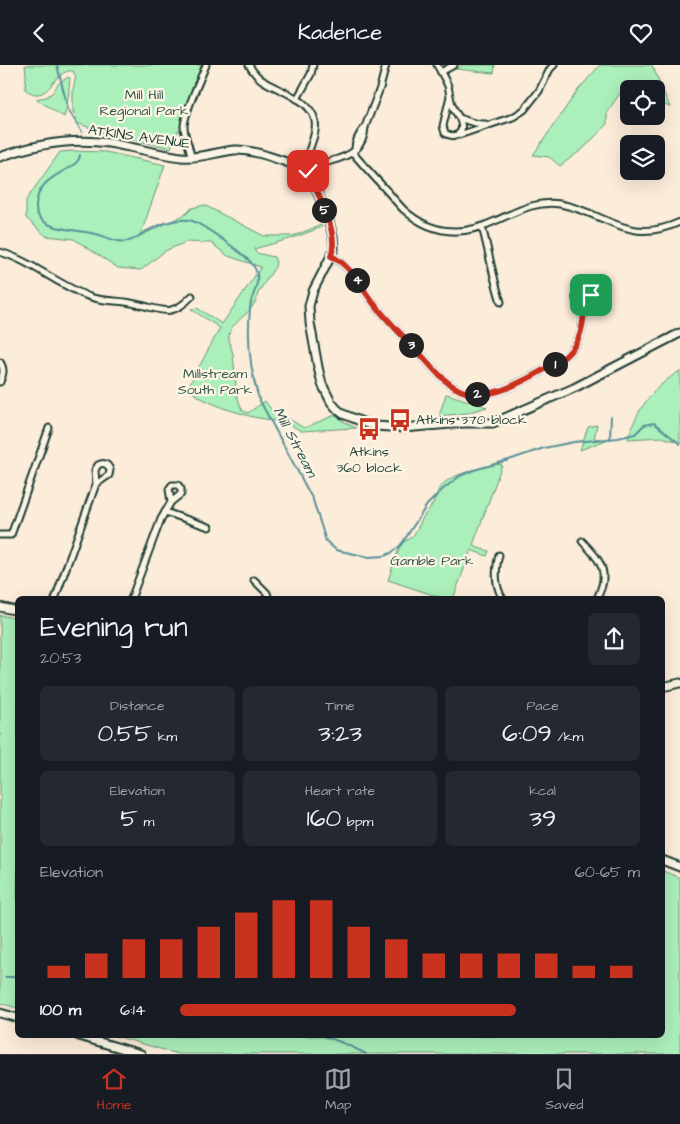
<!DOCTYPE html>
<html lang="en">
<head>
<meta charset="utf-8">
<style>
  :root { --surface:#171b24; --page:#242831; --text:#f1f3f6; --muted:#9ea1a6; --line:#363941; --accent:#c8321e }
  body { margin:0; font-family:"Architects Daughter",sans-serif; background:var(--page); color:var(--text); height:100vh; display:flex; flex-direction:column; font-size:19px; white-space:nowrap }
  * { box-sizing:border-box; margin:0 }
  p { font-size:16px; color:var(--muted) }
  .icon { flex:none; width:28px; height:28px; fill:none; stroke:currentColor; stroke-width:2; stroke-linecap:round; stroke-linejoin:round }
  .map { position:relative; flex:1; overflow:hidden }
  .side { position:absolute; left:15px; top:531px; width:650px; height:442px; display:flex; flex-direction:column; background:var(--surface); border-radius:8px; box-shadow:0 5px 20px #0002 }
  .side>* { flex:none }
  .fabs { position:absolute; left:620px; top:15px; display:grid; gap:10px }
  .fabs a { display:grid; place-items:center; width:45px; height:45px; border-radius:8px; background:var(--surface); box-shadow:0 5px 20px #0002; font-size:25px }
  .pin { position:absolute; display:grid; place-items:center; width:42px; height:42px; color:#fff; margin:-21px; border-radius:10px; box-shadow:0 2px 8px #0006 }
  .km { position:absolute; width:25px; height:25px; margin:-12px; border-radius:50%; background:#222; color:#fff; font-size:14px; line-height:25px; text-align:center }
  .round { display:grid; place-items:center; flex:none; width:52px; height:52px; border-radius:8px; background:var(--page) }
  .headline { display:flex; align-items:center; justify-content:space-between; height:85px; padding:0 25px }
  h1 { font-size:28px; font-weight:600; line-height:38px }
  .stats { display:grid; grid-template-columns:repeat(3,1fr); gap:8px; height:85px; padding:5px 25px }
  .stats div { display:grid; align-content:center; border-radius:8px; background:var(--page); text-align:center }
  .stats b { font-size:25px; font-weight:600 }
  .stats small { font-size:14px; font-weight:400 }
  .stats p { font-size:14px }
  .chart { height:140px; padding:10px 25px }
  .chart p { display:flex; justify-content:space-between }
  .chart svg { width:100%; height:90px; margin-top:5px; stroke:var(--accent); stroke-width:6 }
  ul { padding:0 25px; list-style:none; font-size:16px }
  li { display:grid; grid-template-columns:80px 60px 1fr; align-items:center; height:38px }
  li i { height:12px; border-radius:6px; background:var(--accent) }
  header { display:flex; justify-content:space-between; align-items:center; height:65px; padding:0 25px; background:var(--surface); font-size:22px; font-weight:600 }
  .dock { display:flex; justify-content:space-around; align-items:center; height:70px; border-top:1px solid var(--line); background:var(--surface); font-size:14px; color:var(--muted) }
  .dock a { display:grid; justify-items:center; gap:2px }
  .dock .current { color:var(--accent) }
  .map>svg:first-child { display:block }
  .green { fill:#abefba; stroke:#659677 }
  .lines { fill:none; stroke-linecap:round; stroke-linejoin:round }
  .stream { stroke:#589299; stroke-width:2 }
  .street-casing { stroke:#1f3d34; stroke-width:9 }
  .secondary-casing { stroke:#1f3d34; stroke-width:11 }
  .street { stroke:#fcf5e5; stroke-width:5 }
  .secondary { stroke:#fcf5e5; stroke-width:7 }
  .route-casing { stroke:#fff; stroke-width:10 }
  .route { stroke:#c8321e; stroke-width:6 }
  .labels { text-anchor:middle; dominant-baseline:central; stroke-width:4.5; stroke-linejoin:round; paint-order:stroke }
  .park-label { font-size:14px; fill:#345848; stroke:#fcf5e5 }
  .street-label { font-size:14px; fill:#1f3d34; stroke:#fcf5e5 }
  .poi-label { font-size:14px; fill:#1f3d34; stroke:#fcf5e5; text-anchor:start }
  .water-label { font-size:15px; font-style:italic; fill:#325956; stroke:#fcf5e5 }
</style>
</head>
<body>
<header><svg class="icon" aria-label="back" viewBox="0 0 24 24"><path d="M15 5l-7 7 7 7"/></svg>Kadence<svg class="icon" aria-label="heart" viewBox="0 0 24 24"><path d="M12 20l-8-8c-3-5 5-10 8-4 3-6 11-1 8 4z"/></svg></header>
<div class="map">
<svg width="680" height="989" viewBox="0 0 680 989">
  <rect width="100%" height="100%" fill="#fcecda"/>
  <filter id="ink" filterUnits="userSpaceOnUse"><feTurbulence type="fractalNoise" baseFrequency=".02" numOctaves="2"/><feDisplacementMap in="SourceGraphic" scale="10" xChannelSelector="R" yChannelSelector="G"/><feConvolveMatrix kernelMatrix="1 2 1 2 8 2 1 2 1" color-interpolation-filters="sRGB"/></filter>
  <g filter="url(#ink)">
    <g class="green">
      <path d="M25 0H202C194 22 182 45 182 68L178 65 171 83 109 70 77 58 75 48H73V24L76 12 73 6C53 3 49 43 25 24L26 10Z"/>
      <path d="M462 0H495L494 8 456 4Z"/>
      <path d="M600 0H652L670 42 656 37V24H629V29L621 27 607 47V59L584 83 560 101 549 92 533 90 578 25Z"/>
      <path d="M68 12 70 13C69 26 68 39 64 52L36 34 46 32 52 28 58 19Z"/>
      <path d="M73 86 106 87 165 100 140 171 186 149 192 143 204 140 264 171H293L321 160 322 162 293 173 254 184 256 188 274 192 276 197 275 202 258 228 256 236 250 245 232 262 229 270V275L233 289 237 331 242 345 248 348 265 336 276 351 289 354 304 363 335 350 346 358 356 363 301 366 288 358 253 352 223 343 203 334 187 324 220 263 191 244 197 243 222 259 261 202 228 191 211 178 186 177 165 186 141 205 118 203 74 174 46 171 26 153V135L60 87Z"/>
      <path d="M680 306V378L662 372 628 374C636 345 654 321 680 306Z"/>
      <path d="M446 329 450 330 487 342 467 348 439 351Z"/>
      <path d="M597 360 594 373 606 375 580 385 588 362Z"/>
      <path d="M498 399 502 400 473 480 478 483 489 486 487 491 471 485 453 534H448L436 531 388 515 401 478C415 472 415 468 421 456 424 450 429 445 432 440 436 433 437 424 443 419 455 408 483 402 498 399Z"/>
      <path d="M0 550 18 554 17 943 0 938Z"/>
      <path d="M663 806 680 813V989H178L115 971H662Z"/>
    </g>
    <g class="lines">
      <g class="stream">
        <path d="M57 0 68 44 82 67"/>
        <path d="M80 90C79 107 37 107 36 141 35 167 79 164 96 169 108 172 115 178 129 176 134 175 140 170 145 167 158 160 174 153 189 155 199 156 247 191 253 200 264 217 251 227 250 244 247 274 250 305 259 334L313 435 326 476 336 485 369 492 384 491 391 488 401 480 427 440 443 424 460 411 474 405 509 395 544 383 574 377 618 373 635 369 644 360 654 358 680 379"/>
        <path d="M610 374 611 352"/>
        <path d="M5 912H18"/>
        <path d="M322 971C338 975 351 981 366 989"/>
      </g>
      <defs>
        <g id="street">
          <path d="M249 0C253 7 258 13 265 17 281 27 311 34 315 56 318 72 305 86 307 101 315 101 323 98 331 96 350 91 364 84 365 62L380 23 386 0"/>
          <path d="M437 0C441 7 445 14 448 21 450 29 450 37 454 44 456 49 460 52 461 58 464 69 454 74 445 68L443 61 450 31"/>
          <path d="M441 7 454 0"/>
          <path d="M297 34 311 9 313 0"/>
          <path d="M460 53C469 57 476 59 485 59"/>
          <path d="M459 70 513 52 524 45 539 26 550 4 554 0"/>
          <path d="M355 84C355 77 360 68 365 62"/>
          <path d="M353 88C364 101 376 114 388 127 393 133 398 139 404 145 432 170 462 172 495 156 516 147 536 135 560 139 608 148 627 181 680 157"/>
          <path d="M191 92C190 81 184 72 184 61 185 46 200 15 206 0"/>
          <path d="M482 162C489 187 493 213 501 237"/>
          <path d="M0 187C33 197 58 220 90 232 105 237 120 235 136 239 162 244 170 254 192 231"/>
          <path d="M331 191C351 201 361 223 374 239 389 257 406 275 423 292 433 303 443 316 456 323 482 339 514 321 538 308 550 301 563 296 572 284 582 272 584 257 584 241"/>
          <circle cx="584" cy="233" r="8"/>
          <path d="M0 297C5 305 3 309 0 317"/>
          <path d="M165 447 209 462"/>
          <path d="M0 470H11L49 363"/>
          <path d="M582 476C592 487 605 499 603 514 603 521 599 528 597 534"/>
          <path d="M499 490C495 505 494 520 503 534"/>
          <path d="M254 515 267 528 269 534"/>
          <path d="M55 534 96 419 95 405 98 400C104 397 108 399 110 405L109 410 96 419"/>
          <path d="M131 534 161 454 171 437 181 429V424L178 420H172L169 424 171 437"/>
        </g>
        <g id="secondary">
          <path d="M0 92C35 79 72 73 109 78 133 82 157 89 181 92 199 94 216 87 234 85 255 84 281 96 301 102L307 101 329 156 333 172 334 183 331 191 313 226 309 241 310 258 318 302 322 319 331 337 337 344 343 349 365 358 376 361 403 363 463 358H493L574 323 680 268"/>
          <path d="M0 542 18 546"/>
          <path d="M662 622 680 618"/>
          <path d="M662 795 680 802"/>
          <path d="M0 948 18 953"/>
          <path d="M79 971 141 989"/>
        </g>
      </defs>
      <use href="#street" class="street-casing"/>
      <use href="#secondary" class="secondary-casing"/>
      <use href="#street" class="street"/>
      <use href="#secondary" class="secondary"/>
    </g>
  </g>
  <g class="lines" filter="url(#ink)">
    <defs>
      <path id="route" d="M308 106C317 128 340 168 331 191 351 200 361 223 374 239 389 257 406 275 423 292 433 303 443 316 456 323 482 339 514 321 538 308 550 301 563 296 572 284 582 272 584 257 584 241 590 240 593 236 591 230"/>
    </defs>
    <use href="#route" class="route-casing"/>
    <use href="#route" class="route"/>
  </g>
  <defs>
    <symbol id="bus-bare" viewBox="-9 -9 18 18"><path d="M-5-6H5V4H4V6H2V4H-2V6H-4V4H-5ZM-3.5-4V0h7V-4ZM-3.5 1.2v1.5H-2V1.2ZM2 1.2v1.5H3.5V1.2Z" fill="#c8321e" stroke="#fcf5e5" stroke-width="2.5" paint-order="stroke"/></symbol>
  </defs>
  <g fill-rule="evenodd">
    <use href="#bus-bare" x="384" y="339" width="32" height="32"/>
    <use href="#bus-bare" x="353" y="348" width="32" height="32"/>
  </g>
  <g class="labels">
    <g class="park-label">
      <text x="144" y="30">Mill Hill<tspan x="144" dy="16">Regional Park</tspan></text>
      <text x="215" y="309">Millstream<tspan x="215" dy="16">South Park</tspan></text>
      <text x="432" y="496">Gamble Park</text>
    </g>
    <g class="street-label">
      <text transform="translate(139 72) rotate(8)">ATKINS AVENUE</text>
    </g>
    <g class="poi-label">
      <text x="416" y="355">Atkins 370 block</text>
      <text x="369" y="387" text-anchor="middle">Atkins<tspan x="369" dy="16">360 block</tspan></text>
    </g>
    <g class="water-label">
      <text transform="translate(295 377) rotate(62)">Mill Stream</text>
    </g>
  </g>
</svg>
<div class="fabs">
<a><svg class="icon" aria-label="locate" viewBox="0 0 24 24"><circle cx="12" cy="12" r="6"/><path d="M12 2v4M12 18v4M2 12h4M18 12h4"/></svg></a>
<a><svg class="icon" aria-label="layers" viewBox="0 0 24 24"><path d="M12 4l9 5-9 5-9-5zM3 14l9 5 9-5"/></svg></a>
</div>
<div class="pin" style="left:591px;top:230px;background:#1e9e55"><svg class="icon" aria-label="arrive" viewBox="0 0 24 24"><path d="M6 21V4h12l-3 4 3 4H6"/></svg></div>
<div class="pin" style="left:308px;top:106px;background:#d93025"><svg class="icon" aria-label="check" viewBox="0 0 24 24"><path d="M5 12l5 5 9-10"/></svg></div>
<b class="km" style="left:555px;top:299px">1</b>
<b class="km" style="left:477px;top:329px">2</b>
<b class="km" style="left:411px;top:280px">3</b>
<b class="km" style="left:357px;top:215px">4</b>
<b class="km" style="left:324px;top:145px">5</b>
<section class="side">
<div class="headline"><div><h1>Evening run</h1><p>20:53</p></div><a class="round"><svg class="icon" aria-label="share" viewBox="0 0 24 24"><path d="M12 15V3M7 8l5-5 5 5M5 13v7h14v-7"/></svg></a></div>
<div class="stats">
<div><p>Distance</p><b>0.55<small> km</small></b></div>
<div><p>Time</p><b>3:23</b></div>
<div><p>Pace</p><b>6:09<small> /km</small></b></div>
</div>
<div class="stats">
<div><p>Elevation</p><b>5<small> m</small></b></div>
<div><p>Heart rate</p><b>160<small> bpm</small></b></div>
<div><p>kcal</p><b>39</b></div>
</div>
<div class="chart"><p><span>Elevation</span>60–65 m</p>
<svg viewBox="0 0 160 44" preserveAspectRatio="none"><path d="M5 44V38M15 44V32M25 44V25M35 44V25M45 44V19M55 44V12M65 44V6M75 44V6M85 44V19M95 44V25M105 44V32M115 44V32M125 44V32M135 44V32M145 44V38M155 44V38"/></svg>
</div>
<ul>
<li><b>100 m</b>6:14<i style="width:73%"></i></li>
</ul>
</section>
</div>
<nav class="dock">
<a class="current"><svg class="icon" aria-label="home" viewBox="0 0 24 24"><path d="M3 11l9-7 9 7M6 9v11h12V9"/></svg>Home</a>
<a><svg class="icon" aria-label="map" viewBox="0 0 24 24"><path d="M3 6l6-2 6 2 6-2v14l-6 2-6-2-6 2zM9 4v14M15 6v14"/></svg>Map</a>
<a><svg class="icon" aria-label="saved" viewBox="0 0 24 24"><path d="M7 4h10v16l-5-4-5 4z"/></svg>Saved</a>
</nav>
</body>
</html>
